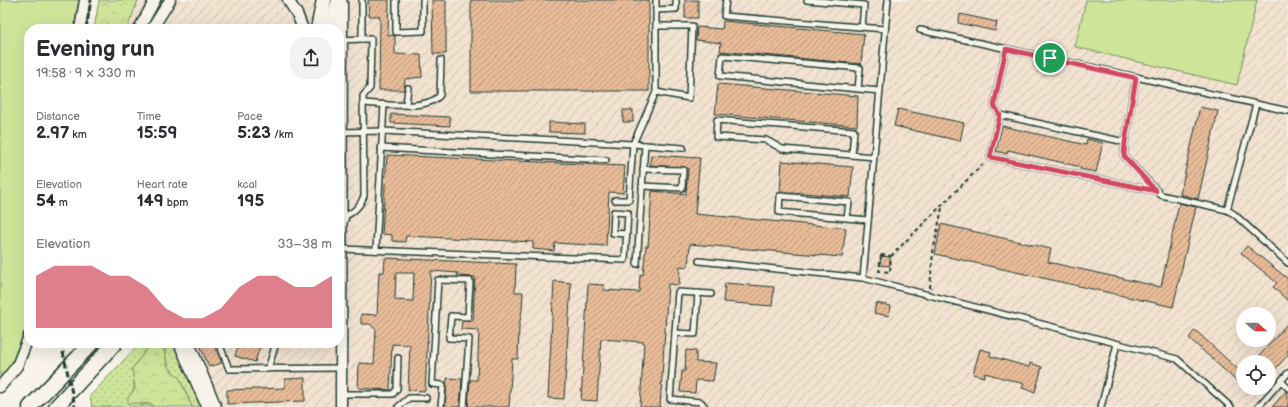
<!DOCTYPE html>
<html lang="en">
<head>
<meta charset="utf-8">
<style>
  :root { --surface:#fff; --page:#f2f2f3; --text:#2b2b33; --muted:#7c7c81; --accent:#d1495b }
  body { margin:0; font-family:"Balsamiq Sans",sans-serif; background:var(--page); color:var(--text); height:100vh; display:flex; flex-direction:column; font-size:15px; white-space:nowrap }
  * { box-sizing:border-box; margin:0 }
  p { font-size:13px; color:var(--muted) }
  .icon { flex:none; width:22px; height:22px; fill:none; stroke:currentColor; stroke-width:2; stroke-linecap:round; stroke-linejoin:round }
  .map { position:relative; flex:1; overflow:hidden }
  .drawer { position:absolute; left:24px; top:24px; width:320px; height:324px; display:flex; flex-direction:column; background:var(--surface); border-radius:16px; box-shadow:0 4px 16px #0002 }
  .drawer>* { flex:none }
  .needle { width:26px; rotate:111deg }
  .controls { position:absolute; left:1236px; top:307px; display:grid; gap:8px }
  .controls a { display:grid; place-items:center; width:40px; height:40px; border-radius:50%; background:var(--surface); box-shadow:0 4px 16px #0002; font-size:20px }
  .pin { position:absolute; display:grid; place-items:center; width:34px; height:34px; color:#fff; margin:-17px; border:2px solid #fff; border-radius:50%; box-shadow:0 1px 4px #0007 }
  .round { display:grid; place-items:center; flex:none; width:42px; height:42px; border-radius:16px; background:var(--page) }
  .head { display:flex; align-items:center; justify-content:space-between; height:68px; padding:0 12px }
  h1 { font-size:22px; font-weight:600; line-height:30px }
  .stats { display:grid; grid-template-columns:repeat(3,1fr); gap:6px; height:68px; padding:4px 12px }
  .stats div { display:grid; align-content:center }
  .stats b { font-size:17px; font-weight:600 }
  .stats small { font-size:11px; font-weight:400 }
  .stats p { font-size:11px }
  .chart { height:112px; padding:8px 12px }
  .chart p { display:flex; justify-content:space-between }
  .chart svg { width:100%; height:72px; margin-top:4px; fill:var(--accent); opacity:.7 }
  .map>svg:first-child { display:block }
  .industrial { fill:url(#industrial-furrows); fill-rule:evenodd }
  .grass { fill:url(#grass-dots); stroke:#769066 }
  .forest { fill:url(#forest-crowns); stroke:#769066 }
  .garden { fill:#cee499; stroke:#769066 }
  .building { fill:url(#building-hatch); stroke:#1f3d34; fill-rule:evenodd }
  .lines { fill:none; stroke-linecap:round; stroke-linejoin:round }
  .lane-casing { stroke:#1f3d34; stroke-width:8 }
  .street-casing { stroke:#1f3d34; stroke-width:13 }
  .secondary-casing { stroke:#1f3d34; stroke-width:17 }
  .path { stroke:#1f3d34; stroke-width:2; stroke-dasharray:4 3; stroke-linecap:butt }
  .lane { stroke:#f7f3e8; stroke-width:5 }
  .street { stroke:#f7f3e8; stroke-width:10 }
  .secondary { stroke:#f7f3e8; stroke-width:14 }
  .rail { stroke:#1f3d34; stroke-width:3; stroke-dasharray:6 3; stroke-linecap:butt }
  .route-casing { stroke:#fff; stroke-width:8 }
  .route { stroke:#d1495b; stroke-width:5 }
</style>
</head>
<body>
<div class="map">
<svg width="1288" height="407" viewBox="0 0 1288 407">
  <defs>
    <pattern id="industrial-furrows" width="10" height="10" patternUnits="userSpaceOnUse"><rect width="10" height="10" fill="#f2e2d0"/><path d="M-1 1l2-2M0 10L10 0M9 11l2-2" fill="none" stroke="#cfc3b3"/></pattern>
    <pattern id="grass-dots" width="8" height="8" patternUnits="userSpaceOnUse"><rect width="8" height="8" fill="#cee499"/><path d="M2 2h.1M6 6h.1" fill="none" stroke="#b0c484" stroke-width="1.8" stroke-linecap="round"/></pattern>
    <pattern id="forest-crowns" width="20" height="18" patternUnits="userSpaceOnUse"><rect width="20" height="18" fill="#cee499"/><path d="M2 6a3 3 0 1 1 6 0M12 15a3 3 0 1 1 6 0" fill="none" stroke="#b0c484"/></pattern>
    <pattern id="building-hatch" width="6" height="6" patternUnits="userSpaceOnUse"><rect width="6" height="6" fill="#e8bb98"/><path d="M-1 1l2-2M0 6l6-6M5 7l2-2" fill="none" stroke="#bb997d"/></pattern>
  </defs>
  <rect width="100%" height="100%" fill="#f7f3e8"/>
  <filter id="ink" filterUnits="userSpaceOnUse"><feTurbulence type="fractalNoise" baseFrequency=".025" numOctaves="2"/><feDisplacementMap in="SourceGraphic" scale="8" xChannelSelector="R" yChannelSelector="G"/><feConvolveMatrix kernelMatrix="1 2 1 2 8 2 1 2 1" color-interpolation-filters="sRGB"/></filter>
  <g filter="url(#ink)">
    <path class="industrial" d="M113 0H1288V407H222L195 343H339V29H107ZM1243 314H1269V340H1243ZM1243 362H1269V388H1243Z"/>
    <g class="grass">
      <path d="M140 343H151L132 369 134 380V402L140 405 152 404 154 407H92L90 396Z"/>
      <path d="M165 343H173L201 407H192C189 400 186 393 183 386 173 369 163 365 165 343Z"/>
    </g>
    <g class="forest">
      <path d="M99 0H138L127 29H94Z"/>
      <path d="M151 343H165L164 350 168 368 179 377 192 407H154L152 404C144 404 135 402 128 404V398L135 388 132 369Z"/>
    </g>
    <g class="garden">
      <path d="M0 0H79L74 29H29V314C25 340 16 360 0 381Z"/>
      <path d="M1086 0H1257L1237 85 1075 47Z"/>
    </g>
    <g class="building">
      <path d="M368 0H389L388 35 395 36V54L421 55 422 77 405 79 404 90H379L380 20 379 16H369Z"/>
      <path d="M432 0H446V54H433Z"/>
      <rect x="471" y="0" width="178" height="91"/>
      <rect x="685" y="0" width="13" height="18"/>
      <path d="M960 14 997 22 995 31 958 23Z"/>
      <path d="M723 21 864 34 861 64 720 51 721 43 696 40 697 27 722 29Z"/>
      <path d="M718 84 858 96 857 126 715 114Z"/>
      <path d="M1200 107 1218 111 1198 199 1180 194Z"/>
      <path d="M898 109 964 123 960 141 894 126Z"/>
      <rect x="623" y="110" width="10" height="12"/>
      <path d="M391 114 450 117V126L391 123Z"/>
      <path d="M549 122 585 124V133L549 132Z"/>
      <path d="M1002 126 1086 145 1087 139 1103 143 1096 172 1080 169 1081 167 1008 150 1007 154 996 151Z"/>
      <path d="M387 155 625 166 623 193 609 192 606 246 555 243 554 251 533 249V242L406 236 405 242 392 241V235L382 234Z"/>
      <path d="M651 155 700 158 695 214 846 228 842 257 690 244 688 267 680 266 679 285 668 284 660 407H640L644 342 601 339 597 401 581 400 588 284 604 285V290L639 292 640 274 643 275 646 246H648L652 191 686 194 688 168 650 165Z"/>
      <path d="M782 161 853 167 850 197 780 191Z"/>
      <path d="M1179 203 1196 207 1173 307 935 254 941 224 1051 249 1048 262 1161 287Z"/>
      <path d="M1247 246 1288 279V301L1273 287 1277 283 1241 253Z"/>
      <path d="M881 256 890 257V266L880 265Z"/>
      <path d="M385 258 516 264 515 292H523L522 310 519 326 518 359H512L509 407H468L470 380H477L479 330 461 329 462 321H473L475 277 457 276 458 273 431 271 425 391 408 390 410 345 392 344 390 390 358 388 359 363 374 364 376 330 370 324H361V314L377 315 379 272H384ZM396 273H414L413 301 395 300Z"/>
      <path d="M554 281 571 283 564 399 548 398Z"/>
      <path d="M725 283 774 287 772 306 723 302Z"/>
      <path d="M876 303 891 306 889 316 874 313Z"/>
      <path d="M1288 323V355L1269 376V362H1254Z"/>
      <path d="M1195 330 1243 374V387L1189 338Z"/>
      <path d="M199 343H213L222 363 209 367Z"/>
      <path d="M239 343H261L255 362 235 356Z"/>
      <path d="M980 349 991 352 990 356 1029 367 1030 363 1042 367 1035 392 1022 388 1024 384 985 373 984 377 973 374Z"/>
      <path d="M686 350 696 351V362L716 363 713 381 696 380 695 393 680 392 682 371H685Z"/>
      <path d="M305 378V401L227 404V390L285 388V379Z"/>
      <path d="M447 378 462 379 460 407H445Z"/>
      <path d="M1286 391 1288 392V407H1272Z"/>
    </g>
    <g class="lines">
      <defs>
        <g id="lane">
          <path d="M396 0V32L423 31V0"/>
          <path d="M726 0 724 16 885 29"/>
          <path d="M807 0 864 5 862 27"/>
          <path d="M888 0 863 278 1177 359 1231 407"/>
          <path d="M656 10 676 9V0"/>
          <path d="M656 26H692L689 98 656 92"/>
          <path d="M920 30 1136 77 1125 142 1124 156 1161 195 1227 210 1234 214 1288 263"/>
          <path d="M341 40 362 39"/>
          <path d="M1006 49 994 105 1000 115 990 157 1156 191"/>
          <path d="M1136 77 1288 111"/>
          <path d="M858 89 860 68 722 56 720 76 880 91"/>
          <path d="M363 103C381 104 428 111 440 95L441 60"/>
          <path d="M406 104 408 88"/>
          <path d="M1000 115 1125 142"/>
          <path d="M341 132 382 131 633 144 656 92V0"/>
          <path d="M381 148 606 160"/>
          <path d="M852 155 854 131 717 120 716 137 766 140 782 149 874 157"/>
          <path d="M642 186 682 188 683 170 643 169"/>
          <path d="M615 200H629L633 144 683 148"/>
          <path d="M1227 210 1256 104"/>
          <path d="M341 218C352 214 360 207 364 196L363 96 370 88 371 39H362V0"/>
          <path d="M847 218 849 202 780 196 779 212 868 220"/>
          <path d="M341 249 625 260 628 213 614 212 613 233 627 234"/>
          <path d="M376 250 384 104"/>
          <path d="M699 261 863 278"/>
          <path d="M637 264 645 145"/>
          <path d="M675 333 695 334 698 293"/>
          <path d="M219 343 229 369 341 368"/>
          <path d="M268 369 276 343"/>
          <path d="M1281 381 1288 388"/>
          <path d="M341 394H393L397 389 398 358"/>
          <path d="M398 407 409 398H426"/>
          <path d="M441 407 443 385 432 384 438 280 470 281 468 317 451 316 449 338 469 339 464 407"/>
          <path d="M705 407 701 402 670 399 678 292 711 294"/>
          <path d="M1101 407 1117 344"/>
          <path d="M1258 407 1288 373"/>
        </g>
        <g id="street">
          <path d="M288 0 297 14 303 29"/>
          <path d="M80 29 85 0"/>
          <path d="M139 29 155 0"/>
          <path d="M152 29 170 0"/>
          <path d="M179 343 207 407"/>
          <path d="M189 343 216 407"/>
          <path d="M0 387 17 366 29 336"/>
          <path d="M341 407 342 3"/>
        </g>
        <g id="secondary">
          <path d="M318 29 324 0"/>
          <path d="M331 29 339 0"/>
          <path d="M339 218H341"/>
          <path d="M30 407 92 343"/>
          <path d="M56 407 115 343"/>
        </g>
      </defs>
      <use href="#lane" class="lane-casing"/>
      <use href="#street" class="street-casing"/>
      <use href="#secondary" class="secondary-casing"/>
      <g class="path">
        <path d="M881 255 891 256 890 272 879 271Z"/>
        <path d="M891 256 985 162"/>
        <path d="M930 288 933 252 942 208"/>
      </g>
      <use href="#lane" class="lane"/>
      <use href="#street" class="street"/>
      <use href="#secondary" class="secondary"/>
      <g class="rail">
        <path d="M86 29 91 0"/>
        <path d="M61 343 75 407"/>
      </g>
    </g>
  </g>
  <g class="lines" filter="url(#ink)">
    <defs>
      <path id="route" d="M1006 49 1136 78 1125 142 1124 156 1156 191 990 157 1000 115 994 105Z"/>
    </defs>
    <use href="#route" class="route-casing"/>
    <use href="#route" class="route"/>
  </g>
</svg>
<div class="controls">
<a><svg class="needle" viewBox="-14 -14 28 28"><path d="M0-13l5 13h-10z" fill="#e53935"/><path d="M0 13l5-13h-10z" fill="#7c7c81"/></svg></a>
<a><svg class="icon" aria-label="locate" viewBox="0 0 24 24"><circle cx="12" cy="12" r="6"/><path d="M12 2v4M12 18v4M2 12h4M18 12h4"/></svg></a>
</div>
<div class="pin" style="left:1050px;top:58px;background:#1e9e55"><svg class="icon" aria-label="arrive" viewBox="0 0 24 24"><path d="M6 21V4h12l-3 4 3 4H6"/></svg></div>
<section class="drawer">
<div class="head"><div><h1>Evening run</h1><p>19:58 · 9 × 330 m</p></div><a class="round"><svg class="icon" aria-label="share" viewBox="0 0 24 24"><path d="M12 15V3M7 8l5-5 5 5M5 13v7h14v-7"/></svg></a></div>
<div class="stats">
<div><p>Distance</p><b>2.97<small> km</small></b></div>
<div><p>Time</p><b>15:59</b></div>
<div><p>Pace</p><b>5:23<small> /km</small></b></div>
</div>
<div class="stats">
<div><p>Elevation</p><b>54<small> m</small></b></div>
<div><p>Heart rate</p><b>149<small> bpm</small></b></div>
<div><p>kcal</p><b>195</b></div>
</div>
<div class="chart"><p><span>Elevation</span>33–38 m</p>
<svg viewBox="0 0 160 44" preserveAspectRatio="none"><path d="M0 44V12L10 6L20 6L30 6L40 12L50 12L60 19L70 32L80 38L90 38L100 32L110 19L120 12L130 12L140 19L150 19L160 12V44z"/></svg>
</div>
</section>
</div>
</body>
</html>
